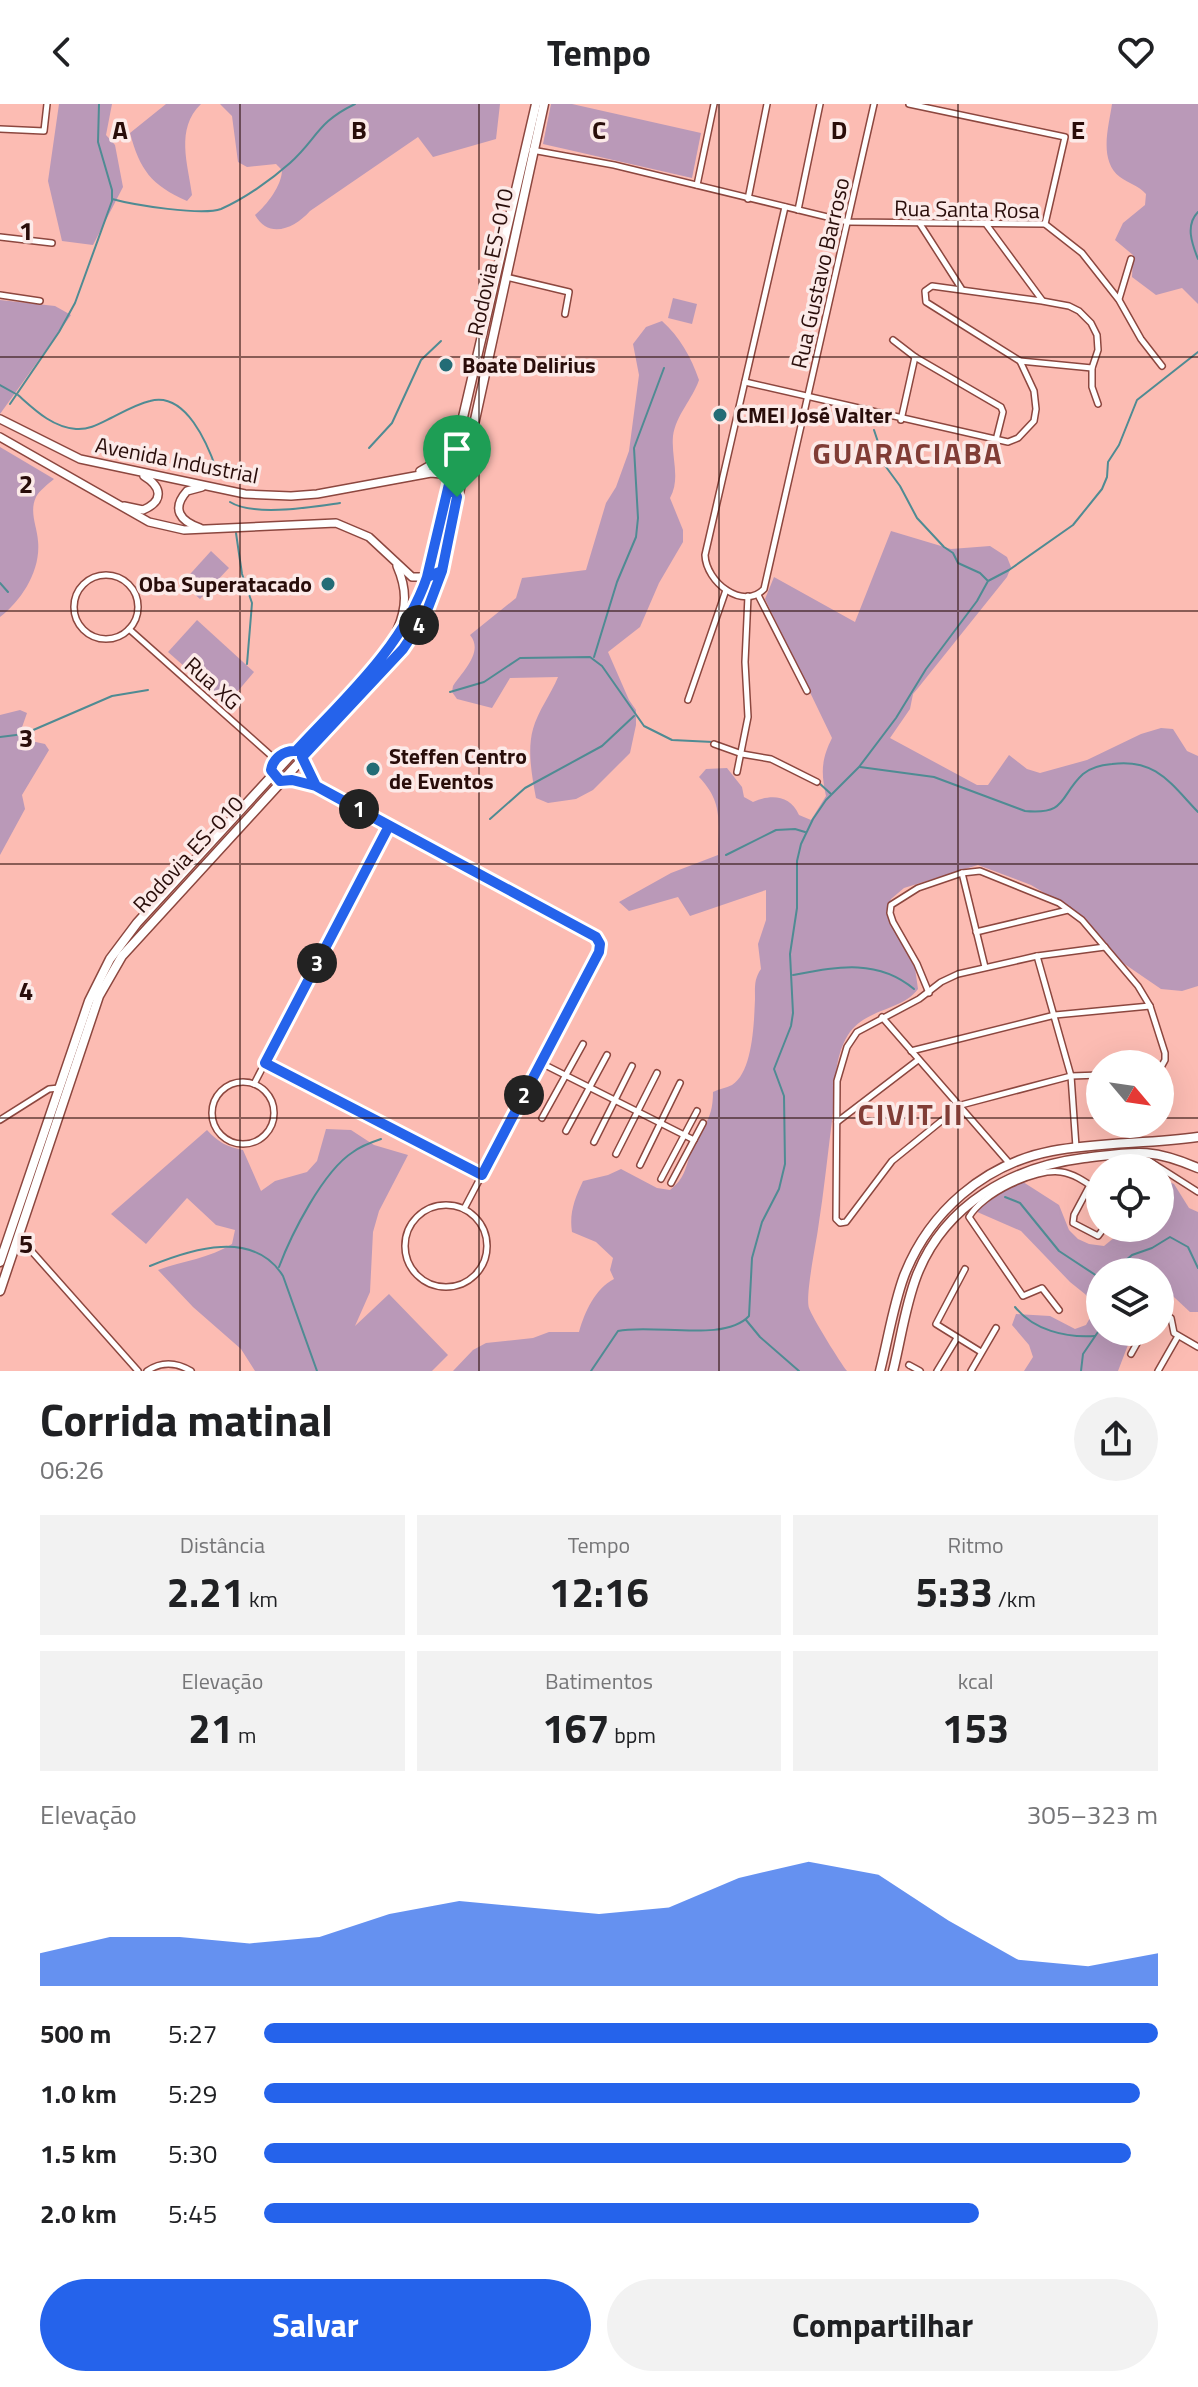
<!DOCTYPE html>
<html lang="pt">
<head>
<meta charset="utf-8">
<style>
  :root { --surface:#fff; --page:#f2f2f2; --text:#202124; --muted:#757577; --accent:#2563eb }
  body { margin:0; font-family:"Titillium Web",sans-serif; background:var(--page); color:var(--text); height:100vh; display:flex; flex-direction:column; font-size:30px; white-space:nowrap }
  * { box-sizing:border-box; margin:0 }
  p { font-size:26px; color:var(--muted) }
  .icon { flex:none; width:44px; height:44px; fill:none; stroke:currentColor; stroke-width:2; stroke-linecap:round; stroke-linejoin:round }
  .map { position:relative; height:1267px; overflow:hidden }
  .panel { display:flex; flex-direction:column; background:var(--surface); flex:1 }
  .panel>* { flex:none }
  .needle { width:52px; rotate:119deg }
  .buttons { position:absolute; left:1086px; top:946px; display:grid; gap:16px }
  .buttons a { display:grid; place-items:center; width:88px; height:88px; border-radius:50%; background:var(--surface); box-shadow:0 8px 32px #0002; font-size:40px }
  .pin { position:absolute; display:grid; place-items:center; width:68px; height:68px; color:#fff; margin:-82px -34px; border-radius:50% 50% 50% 0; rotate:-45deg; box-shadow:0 0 8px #0007 }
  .pin .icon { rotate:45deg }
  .km { position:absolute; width:40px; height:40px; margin:-20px; border-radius:50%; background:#222; color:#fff; font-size:22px; line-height:40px; text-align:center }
  .round { display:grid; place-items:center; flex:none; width:84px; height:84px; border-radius:42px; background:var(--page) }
  .summary { display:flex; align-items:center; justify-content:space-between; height:136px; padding:0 40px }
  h1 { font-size:44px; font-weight:700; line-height:60px }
  .metrics { display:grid; grid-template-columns:repeat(3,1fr); gap:12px; height:136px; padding:8px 40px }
  .metrics div { display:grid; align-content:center; border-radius:0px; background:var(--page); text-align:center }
  .metrics b { font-size:40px; font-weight:700 }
  .metrics small { font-size:22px; font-weight:400 }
  .metrics p { font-size:22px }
  .chart { height:224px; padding:16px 40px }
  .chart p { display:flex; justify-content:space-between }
  .chart svg { width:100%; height:144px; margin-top:8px; fill:var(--accent); opacity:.7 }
  .primary-button { display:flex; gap:16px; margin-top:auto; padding:16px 40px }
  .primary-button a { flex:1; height:92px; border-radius:48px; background:var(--accent); color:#fff; font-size:32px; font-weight:700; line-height:92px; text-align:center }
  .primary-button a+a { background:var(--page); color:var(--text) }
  ul { padding:0 40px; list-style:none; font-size:26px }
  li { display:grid; grid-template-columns:128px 96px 1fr; align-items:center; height:60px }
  li i { height:20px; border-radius:10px; background:var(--accent) }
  header { display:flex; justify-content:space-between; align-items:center; height:104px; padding:0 40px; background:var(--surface); font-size:36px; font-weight:700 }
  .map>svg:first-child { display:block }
  .green { fill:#ba99b8 }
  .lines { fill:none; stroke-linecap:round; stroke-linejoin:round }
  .stream { stroke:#4f8b93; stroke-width:2 }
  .minor-casing { stroke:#8c473f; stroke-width:8 }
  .tertiary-casing { stroke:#8c473f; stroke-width:10 }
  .secondary-casing { stroke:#8c473f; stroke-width:11 }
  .minor { stroke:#fff; stroke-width:5 }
  .tertiary { stroke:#fff; stroke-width:7 }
  .secondary { stroke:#fff; stroke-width:8 }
  .route-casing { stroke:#fff; stroke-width:16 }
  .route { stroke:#2563eb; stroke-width:10 }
  .grid { fill:none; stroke:#290d0a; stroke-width:2; stroke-opacity:0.55 }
  .poi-dot { fill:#236c76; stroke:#fceae8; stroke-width:3 }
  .labels { text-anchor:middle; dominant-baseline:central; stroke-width:7; stroke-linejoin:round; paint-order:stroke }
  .street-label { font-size:22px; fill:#290d0a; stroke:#fceae8 }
  .poi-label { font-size:22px; font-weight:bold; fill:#290d0a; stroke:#fceae8; text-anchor:start }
  .district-label { font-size:30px; font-weight:bold; letter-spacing:2px; fill:#813d36; stroke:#fceae8 }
  .grid-label { font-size:26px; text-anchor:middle; font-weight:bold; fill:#290d0a; stroke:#fceae8; stroke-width:7; stroke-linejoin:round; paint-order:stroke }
</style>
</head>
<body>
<header><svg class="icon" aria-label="back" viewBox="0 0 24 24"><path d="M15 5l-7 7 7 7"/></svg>Tempo<svg class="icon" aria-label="heart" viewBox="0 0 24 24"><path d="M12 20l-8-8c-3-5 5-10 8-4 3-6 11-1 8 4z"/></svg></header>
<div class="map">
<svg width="1198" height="1267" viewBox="0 0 1198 1267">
  <rect width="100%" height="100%" fill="#fcbcb3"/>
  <g class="green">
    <path d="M59 0H112L106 31 115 41 123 83 93 141 62 137 48 77Z"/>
    <path d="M166 0H201C175 25 188 60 192 91L187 97C151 81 140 66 130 29Z"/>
    <path d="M220 0H500L496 35 433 53 418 33 310 107C295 124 269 136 255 111 267 101 282 81 282 66L276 60 247 63 238 58 232 12Z"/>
    <path d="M551 0H572L701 29 692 74 543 40Z"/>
    <path d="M1112 0H1198V200L1182 184 1156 191 1132 173 1133 151 1115 136 1123 119 1145 101 1146 90C1138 81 1129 80 1120 73 1098 56 1109 22 1112 0Z"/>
    <path d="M673 194 697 200 692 220 668 214Z"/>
    <path d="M0 196 55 202 71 211 0 310Z"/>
    <path d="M662 217C680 233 691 253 699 276 692 296 676 311 673 332 671 354 681 374 670 394L683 426V438L659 479 640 523 608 548 629 596 636 606V621L630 649 593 686 576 695 548 699 536 694C532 673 527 646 533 625 538 607 551 590 558 573L510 574 492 604 457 595 452 588 453 582C463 567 484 548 470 531L516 494 522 474 586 466 606 399 616 383 629 347 639 271 633 240 646 223Z"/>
    <path d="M0 343 54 375C48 380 39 387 36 393 29 408 37 422 38 437 41 466 22 496 0 513Z"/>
    <path d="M891 427 951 445 990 442 1007 453 1011 463 1007 473 918 584 913 590 910 605 890 634 977 681H988L1009 651 1027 665 1040 669 1087 656 1141 630 1161 624 1173 625 1187 647 1198 652V882L1182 887 1161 885 1123 859 1075 807 1031 781 978 761 904 784 891 795 886 809 915 864 918 885C902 907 865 904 848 931 834 953 835 984 833 1009 828 1047 824 1087 818 1125 816 1140 805 1192 809 1204 812 1213 841 1260 847 1267H453L473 1246 486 1239 533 1234 549 1228H579C585 1207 595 1185 614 1175L610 1166 613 1154 596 1138 572 1128C569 1109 575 1094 583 1077L608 1071 621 1065 657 1084 670 1086C685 1074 685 1065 691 1048 700 1022 713 1020 713 988 719 985 726 984 732 981 753 968 754 918 755 895 755 883 754 875 761 865L758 840 766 816V786L690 812 678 793 629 807 619 798 671 769 718 751C718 719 724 699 699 673L706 665 727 664 742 683 744 693 753 698C771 690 790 691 799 711L811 716 826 692C821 669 821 656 832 634L765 495 774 473 855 518Z"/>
    <path d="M211 447 229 464 200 495 182 479Z"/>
    <path d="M197 516 254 568 227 600 168 548Z"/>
    <path d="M20 606 27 609 20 629 22 635 45 640 49 646 22 691 25 705 0 751V611Z"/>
    <path d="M326 1025 351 1026 374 1041 408 1051 379 1107 373 1128 370 1188 355 1222 389 1190 448 1251 432 1267H255L241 1245 193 1203 158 1166C183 1157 210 1154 232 1140L235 1126 216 1121 187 1094 146 1140 111 1110 207 1026C218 1038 227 1043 243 1046L261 1087 275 1077 307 1068 317 1057Z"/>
    <path d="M1020 1076 1059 1101 1069 1126 1078 1135 1089 1140 1104 1142 1126 1124H1160V1085L1167 1077 1174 1080 1189 1104 1198 1108V1208H1190L1160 1180V1168H1100V1228H1133L1118 1267H1024L1033 1253 1029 1241 1012 1221 1016 1210 1050 1212 1075 1225 1086 1221 1094 1207 1093 1199 1085 1190 1070 1178 1021 1127 975 1107Z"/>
  </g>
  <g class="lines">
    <g class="stream">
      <path d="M112 95C134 101 202 112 221 105 244 95 271 76 290 59 317 35 317 18 355 0"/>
      <path d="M1198 108C1185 121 1192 140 1198 155"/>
      <path d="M0 281 16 290"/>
      <path d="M18 291C35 306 52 323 76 325 89 326 99 320 111 314 123 308 137 300 150 297 186 287 208 341 217 367"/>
      <path d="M10 300 59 228 75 199 112 97V86L98 38 99 0"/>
      <path d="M874 326 878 338V352L900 382 917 414 944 443 953 449 958 459 980 469 987 476"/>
      <path d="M369 344 392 319 421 256 441 237"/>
      <path d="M230 398C254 413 312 403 340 399"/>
      <path d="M236 429 242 470 252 499 247 560"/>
      <path d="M0 479 8 488"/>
      <path d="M594 553 617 478 636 433 638 414 634 344 664 264"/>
      <path d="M450 588 484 578 520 554 590 553 602 562 644 622 672 636 713 638"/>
      <path d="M0 633 24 630 112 592 148 586"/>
      <path d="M860 663 934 673 1025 707C1068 711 1059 692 1083 670 1091 663 1101 661 1112 660 1156 654 1171 680 1198 708"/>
      <path d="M818 678 831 690"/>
      <path d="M490 715 525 684 602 642 634 612"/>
      <path d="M726 751 776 726 795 725 805 728"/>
      <path d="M793 871C836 863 877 854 914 885"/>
      <path d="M1005 1093 1020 1099 1059 1147 1100 1174"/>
      <path d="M150 1162C191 1145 254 1125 283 1172L317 1267"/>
      <path d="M279 1163C291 1131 323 1067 353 1048 361 1042 372 1038 381 1035"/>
      <path d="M1112 1168 1132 1151 1152 1144 1170 1133 1188 1143 1198 1164"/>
      <path d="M1119 1168 1120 1161"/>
      <path d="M1015 1203C1034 1226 1065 1234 1095 1232"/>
      <path d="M746 1216 760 1233 799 1267"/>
      <path d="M591 1267 618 1227C652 1219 724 1239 749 1212L752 1154 762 1118 779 1085 785 1060 784 992 774 965 791 922 793 909 790 850 797 804V757L801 740 813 715 826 696 859 663 896 614 926 565 977 497 988 477 1009 466 1073 421 1102 385 1107 373 1108 358 1119 341 1137 296 1198 248"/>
      <path d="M1081 1267 1083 1250 1100 1225"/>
    </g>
    <defs>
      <g id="minor">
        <path d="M909 0 1065 33 1045 120"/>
        <path d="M0 25 44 27 47 0"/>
        <path d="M532 46 614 61 848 118 1045 120 1082 149 1119 196 1141 235 1162 262"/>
        <path d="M697 81 714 0"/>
        <path d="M748 95 767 0"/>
        <path d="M785 103 705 451C706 478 743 507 764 485L874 0"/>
        <path d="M798 106 820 0"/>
        <path d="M920 120 961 184"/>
        <path d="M986 120 1042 196"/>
        <path d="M0 133 52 139"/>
        <path d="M506 173 569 188 565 210"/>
        <path d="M0 191 40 197"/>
        <path d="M1119 195 1131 155"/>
        <path d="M893 236 915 253 1001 303 1003 308 996 336"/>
        <path d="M1020 257 1092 264"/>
        <path d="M745 278 1008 338 1018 334 1034 317 1036 305 1034 287 1020 257 926 198 925 187 932 182 1042 197 1069 202 1079 207 1091 219 1097 231 1098 246 1092 264V283L1098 300"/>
        <path d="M901 316 915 253"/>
        <circle cx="106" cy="503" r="32"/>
        <path d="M758 491 807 587"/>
        <path d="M129 525 276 656"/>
        <path d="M688 596 726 486"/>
        <path d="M714 640 742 650 771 655 817 678"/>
        <path d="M737 668 748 613 745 558 748 492"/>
        <path d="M275 672 271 666C273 654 284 646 296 647 306 656 308 670 316 682"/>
        <path d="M283 678 292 676 316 682 599 836V848L464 1105"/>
        <path d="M962 769 985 863"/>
        <path d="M976 828 1068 806"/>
        <path d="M1037 852 1071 972 1076 1043"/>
        <path d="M929 889 917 860 893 818 890 809 891 801 918 784 962 769 980 767 1059 799 1082 816 1138 882 1150 902 1165 949V956L1160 965"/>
        <path d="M882 913 1010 1060"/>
        <path d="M911 947 1055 911 1150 902"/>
        <path d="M265 959 482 1071"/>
        <path d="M541 959 694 1036"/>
        <path d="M1100 971 1071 972 961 1001 892 1057 846 1118 840 1119 836 1115 837 977 847 943 857 928 919 895 941 878 958 870 1037 852 1105 843"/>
        <circle cx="243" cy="1009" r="31"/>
        <path d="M254 980 389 722"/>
        <path d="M542 1014 583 940"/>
        <path d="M0 1016 49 985 59 984"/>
        <path d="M837 1018 918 956"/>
        <path d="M566 1027 607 951"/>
        <path d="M594 1038 632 962"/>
        <path d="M616 1050 657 969"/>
        <path d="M640 1061 680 979"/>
        <path d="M1137 1064 1140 1059 1148 1056 1198 1088"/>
        <path d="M661 1075 697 1007"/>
        <path d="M671 1079 703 1019"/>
        <path d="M1090 1081 1074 1111 1073 1119 1098 1132 1104 1124"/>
        <circle cx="446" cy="1142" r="41"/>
        <path d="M19 1133 138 1267"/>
        <path d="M965 1165 936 1220 981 1248"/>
        <path d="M1059 1206 1042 1184 1023 1192 969 1113C982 1090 1035 1064 1061 1068 1076 1070 1088 1080 1100 1088"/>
        <path d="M1160 1207 1171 1214 1174 1229 1198 1243"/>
        <path d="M1131 1250 1140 1234 1137 1228"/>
        <path d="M909 1261 920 1267"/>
        <path d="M147 1267C162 1257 176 1258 191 1267"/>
        <path d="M937 1267 957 1234"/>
        <path d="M971 1267 996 1224"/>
        <path d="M1158 1267 1178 1232"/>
      </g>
      <g id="tertiary">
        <path d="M0 315 80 355 245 390 291 392 317 390 431 369 441 370 450 376"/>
        <path d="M0 333 149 418 184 426 336 419 369 433 412 473H427"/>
        <path d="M420 367 446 352 454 337"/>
        <path d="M124 402 143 406C164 397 162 383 144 372"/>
        <path d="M200 424C180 417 171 405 187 387L202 383"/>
        <path d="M397 526C407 503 407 485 397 462"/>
      </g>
      <g id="secondary">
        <path d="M0 1158 89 897 110 855 137 819 391 542 422 489 536 0"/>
        <path d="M0 1187 99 892 122 852 392 557C416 530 430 501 442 467L544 0"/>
        <path d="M880 1267C888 1236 893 1202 904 1172 929 1108 984 1060 1052 1047 1100 1038 1150 1040 1198 1033"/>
        <path d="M893 1267C901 1235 905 1202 917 1171 945 1100 1012 1063 1084 1054 1134 1048 1150 1043 1198 1064"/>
      </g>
    </defs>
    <use href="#minor" class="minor-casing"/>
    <use href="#tertiary" class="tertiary-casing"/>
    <use href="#secondary" class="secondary-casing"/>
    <use href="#minor" class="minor"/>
    <use href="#tertiary" class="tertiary"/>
    <use href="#secondary" class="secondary"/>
  </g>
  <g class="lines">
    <defs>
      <path id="route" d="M457 393 442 467 427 473C403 543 345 594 296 647 284 646 273 654 271 666L280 677 292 676 316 682 596 833 600 840 599 848 482 1071 265 959 389 722 316 682 302 653 403 545 425 512 442 467 427 473 450 376 457 393"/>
    </defs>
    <use href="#route" class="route-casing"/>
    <use href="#route" class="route"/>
  </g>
  <path class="grid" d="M240 0V1267M479 0V1267M719 0V1267M958 0V1267M0 253H1198M0 507H1198M0 760H1198M0 1014H1100M1160 1014H1198"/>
  <g class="poi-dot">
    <circle cx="446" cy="261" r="8"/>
    <circle cx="720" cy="311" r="8"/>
    <circle cx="328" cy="480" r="8"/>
    <circle cx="373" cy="665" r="8"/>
  </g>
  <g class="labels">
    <g class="street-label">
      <text transform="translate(967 105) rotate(1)">Rua Santa Rosa</text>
      <text transform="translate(490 158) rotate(-78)">Rodovia ES-010</text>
      <text transform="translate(820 169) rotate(-77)">Rua Gustavo Barroso</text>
      <text transform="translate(177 356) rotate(11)">Avenida Industrial</text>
      <text transform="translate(213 579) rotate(42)">Rua XG</text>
      <text transform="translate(188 750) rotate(-47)">Rodovia ES-010</text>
    </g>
    <g class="poi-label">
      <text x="462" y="261">Boate Delirius</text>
      <text x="736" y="311">CMEI José Valter</text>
      <text x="312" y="480" text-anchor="end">Oba Superatacado</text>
      <text x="389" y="652">Steffen Centro<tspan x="389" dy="25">de Eventos</tspan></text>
    </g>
    <g class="district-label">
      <text x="908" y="349">GUARACIABA</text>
      <text x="911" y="1010">CIVIT II</text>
    </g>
  </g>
  <g class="grid-label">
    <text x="120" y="35">A</text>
    <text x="359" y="35">B</text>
    <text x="599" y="35">C</text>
    <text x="839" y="35">D</text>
    <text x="1078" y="35">E</text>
    <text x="26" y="136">1</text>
    <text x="26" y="389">2</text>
    <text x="26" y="643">3</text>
    <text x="26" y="896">4</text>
    <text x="26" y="1149">5</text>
  </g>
</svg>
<div class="buttons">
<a><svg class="needle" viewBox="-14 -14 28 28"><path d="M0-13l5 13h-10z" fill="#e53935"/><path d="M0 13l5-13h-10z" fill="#757577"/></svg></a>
<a><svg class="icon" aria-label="locate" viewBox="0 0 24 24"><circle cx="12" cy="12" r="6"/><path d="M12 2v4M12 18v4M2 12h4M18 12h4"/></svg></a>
<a><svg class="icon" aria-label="layers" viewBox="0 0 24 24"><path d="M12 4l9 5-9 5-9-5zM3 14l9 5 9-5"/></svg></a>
</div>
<div class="pin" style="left:457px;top:393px;background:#1e9e55"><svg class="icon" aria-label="arrive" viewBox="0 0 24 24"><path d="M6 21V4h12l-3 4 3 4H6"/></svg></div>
<b class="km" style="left:359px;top:705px">1</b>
<b class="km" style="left:524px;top:991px">2</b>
<b class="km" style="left:317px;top:859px">3</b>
<b class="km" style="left:419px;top:521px">4</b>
</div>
<section class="panel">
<div class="summary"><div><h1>Corrida matinal</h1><p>06:26</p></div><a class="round"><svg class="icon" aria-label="share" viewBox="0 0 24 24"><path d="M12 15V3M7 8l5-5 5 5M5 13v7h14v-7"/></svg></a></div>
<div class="metrics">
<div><p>Distância</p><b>2.21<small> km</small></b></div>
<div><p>Tempo</p><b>12:16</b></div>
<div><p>Ritmo</p><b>5:33<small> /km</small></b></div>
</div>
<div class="metrics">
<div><p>Elevação</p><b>21<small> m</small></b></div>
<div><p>Batimentos</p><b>167<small> bpm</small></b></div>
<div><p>kcal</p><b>153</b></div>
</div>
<div class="chart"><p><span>Elevação</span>305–323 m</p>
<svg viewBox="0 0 160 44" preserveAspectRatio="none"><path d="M0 44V34L10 29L20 29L30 31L40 29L50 22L60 18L70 20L80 22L90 20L100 11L110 6L120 10L130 24L140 36L150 38L160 34V44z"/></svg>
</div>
<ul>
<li><b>500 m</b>5:27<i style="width:100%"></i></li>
<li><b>1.0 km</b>5:29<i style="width:98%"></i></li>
<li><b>1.5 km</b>5:30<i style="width:97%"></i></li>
<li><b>2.0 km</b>5:45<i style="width:80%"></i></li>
</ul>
<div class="primary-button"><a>Salvar</a><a>Compartilhar</a></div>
</section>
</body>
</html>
